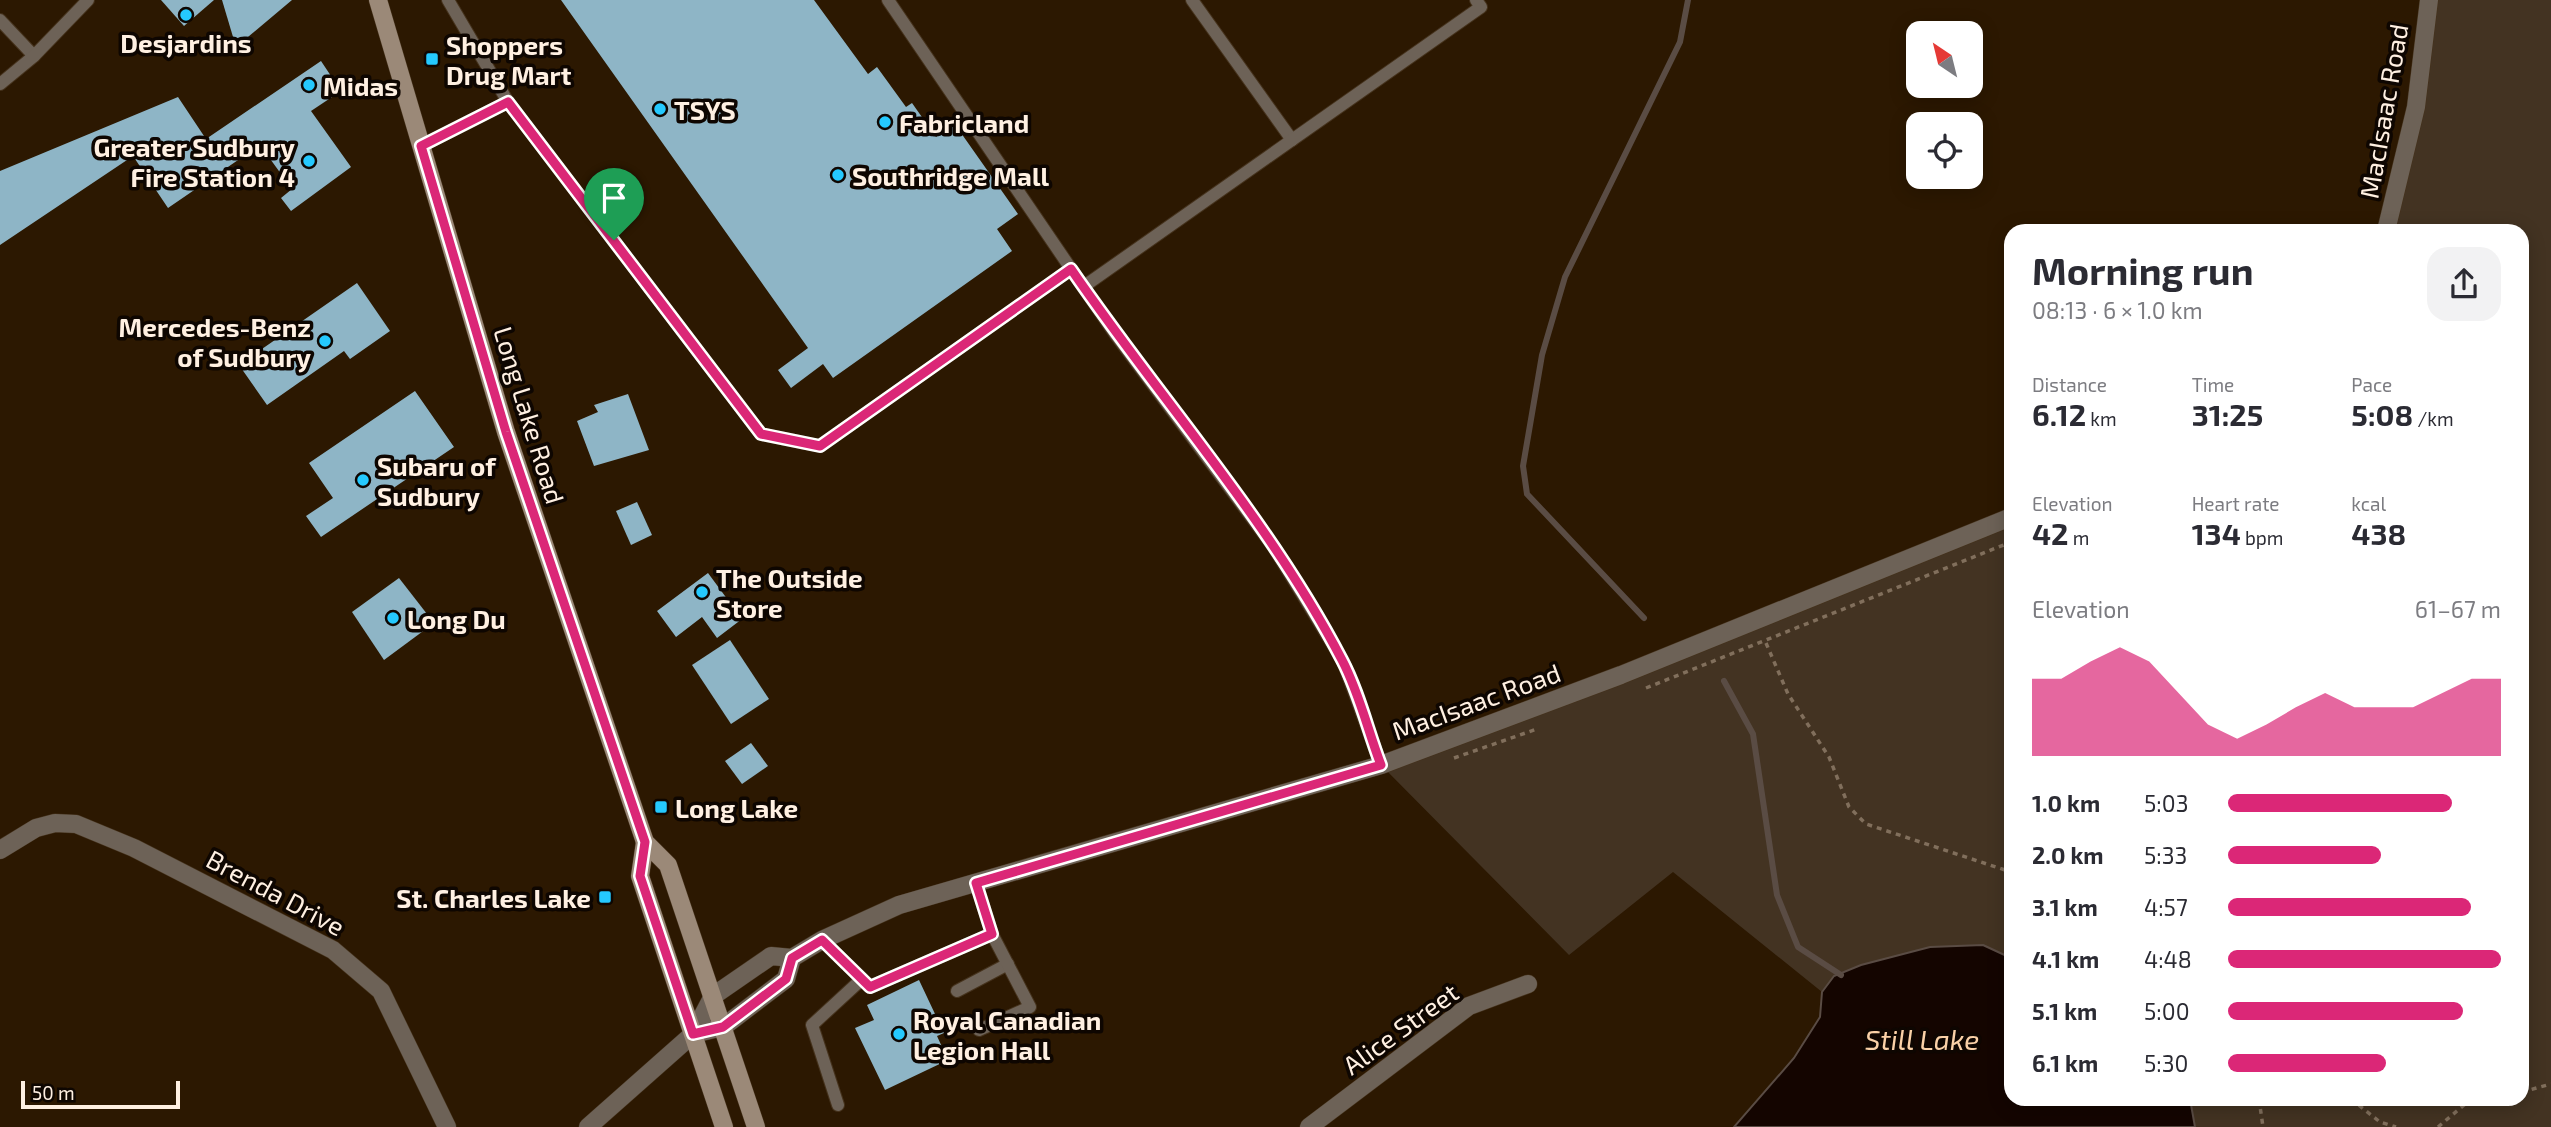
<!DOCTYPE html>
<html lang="en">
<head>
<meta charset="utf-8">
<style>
  :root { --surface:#fff; --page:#f2f2f3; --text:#2b2b33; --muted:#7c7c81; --accent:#db2777 }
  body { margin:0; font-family:"Exo 2",sans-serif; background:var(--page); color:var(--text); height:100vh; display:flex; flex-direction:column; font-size:26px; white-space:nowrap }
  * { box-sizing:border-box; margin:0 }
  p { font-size:23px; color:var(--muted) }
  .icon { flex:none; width:38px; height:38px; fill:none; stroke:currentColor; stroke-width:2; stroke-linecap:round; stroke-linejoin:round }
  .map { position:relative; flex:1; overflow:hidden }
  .details { position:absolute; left:2004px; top:224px; width:525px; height:882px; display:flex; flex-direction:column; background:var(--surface); border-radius:21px; box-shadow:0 4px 18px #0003 }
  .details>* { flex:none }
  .needle { width:46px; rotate:325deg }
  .tools { position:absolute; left:1906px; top:21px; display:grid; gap:14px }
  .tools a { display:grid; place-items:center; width:77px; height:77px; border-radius:14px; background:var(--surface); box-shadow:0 4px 18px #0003; font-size:35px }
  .scale { position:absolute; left:21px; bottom:18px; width:159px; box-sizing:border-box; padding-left:7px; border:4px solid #fff0e2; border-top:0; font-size:19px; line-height:24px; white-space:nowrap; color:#fff0e2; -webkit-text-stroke:5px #0e0601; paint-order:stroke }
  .pin { position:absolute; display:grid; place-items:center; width:60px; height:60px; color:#fff; margin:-72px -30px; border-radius:50% 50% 50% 0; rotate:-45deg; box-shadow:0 0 7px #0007 }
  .pin .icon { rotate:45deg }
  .round { display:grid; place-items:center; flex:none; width:74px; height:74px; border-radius:21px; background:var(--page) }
  .overview { display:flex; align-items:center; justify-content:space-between; height:119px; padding:0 28px }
  h1 { font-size:38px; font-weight:700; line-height:52px }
  .metrics { display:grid; grid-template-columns:repeat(3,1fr); gap:10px; height:119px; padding:7px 28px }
  .metrics div { display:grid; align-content:center }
  .metrics b { font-size:30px; font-weight:700 }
  .metrics small { font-size:19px; font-weight:400 }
  .metrics p { font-size:19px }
  .chart { height:196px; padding:14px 28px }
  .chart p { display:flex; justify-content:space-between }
  .chart svg { width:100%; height:126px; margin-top:7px; fill:var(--accent); opacity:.7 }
  ul { padding:0 28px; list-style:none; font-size:23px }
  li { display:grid; grid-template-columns:112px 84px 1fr; align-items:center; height:52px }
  li i { height:18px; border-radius:9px; background:var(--accent) }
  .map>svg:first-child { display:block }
  .green { fill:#433322 }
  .water { fill:#140500; stroke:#5a4c44; stroke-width:2 }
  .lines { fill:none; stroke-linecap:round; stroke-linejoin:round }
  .stream { stroke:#5a4c44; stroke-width:6 }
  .building { fill:#8eb5c6 }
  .service-casing { stroke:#45321c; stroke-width:14 }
  .minor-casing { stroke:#45321c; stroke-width:19 }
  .tertiary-casing { stroke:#45321c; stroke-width:19 }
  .secondary-casing { stroke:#45321c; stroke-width:19 }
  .path { stroke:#816f5c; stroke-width:3.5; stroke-dasharray:5 5; stroke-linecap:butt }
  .service { stroke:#6d6257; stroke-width:12 }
  .minor { stroke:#6d6257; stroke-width:18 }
  .tertiary { stroke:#6d6257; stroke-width:18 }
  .secondary { stroke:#9b8978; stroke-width:18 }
  .route-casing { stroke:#fff; stroke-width:14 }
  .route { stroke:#db2777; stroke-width:9 }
  .poi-dot { fill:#25c9fe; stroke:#0e0601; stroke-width:2.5 }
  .labels { text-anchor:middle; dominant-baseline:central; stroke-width:7; stroke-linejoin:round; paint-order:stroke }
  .poi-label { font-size:26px; font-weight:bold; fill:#fff0e2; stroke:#0e0601; text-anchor:start }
  .street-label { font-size:26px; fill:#fff0e2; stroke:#0e0601 }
  .water-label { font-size:28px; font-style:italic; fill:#fad1a7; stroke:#0e0601 }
</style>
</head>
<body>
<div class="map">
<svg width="2551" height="1127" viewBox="0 0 2551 1127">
  <rect width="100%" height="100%" fill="#2c1801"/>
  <g class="green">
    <path d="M2429 0H2551V1127H2195L2190 1099H2522V231H2386Z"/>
    <path d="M2011 517V958L1983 945 1861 965 1834 976 1822 992 1673 872 1569 955 1381 765Z"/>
  </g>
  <path class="water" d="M1983 945 2011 958V1099H2190L2195 1127H1734L1794 1058 1820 1017 1822 992 1834 976 1861 965 1930 947Z"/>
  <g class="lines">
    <g class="stream">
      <path d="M1644 618 1527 494 1523 466 1542 355 1565 277 1680 42 1688 0"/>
      <path d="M1724 681 1753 734 1777 895 1798 947 1841 975"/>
    </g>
  </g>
  <g class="building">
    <path d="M161 0H214L184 26Z"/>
    <path d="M222 0H292L236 47Z"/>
    <path d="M561 0H814L868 74 877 67 906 107 912 103 936 137 954 123 1018 214 997 229 1012 251 833 378 823 364 791 388 778 370 808 348Z"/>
    <path d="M321 61 341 91 311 111 351 167 291 211 281 198 292 189 260 145 168 208 133 156 0 245V171L178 97 206 139Z"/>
    <path d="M357 283 390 331 350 359 344 351 267 405 239 365Z"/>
    <path d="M415 391 454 447 321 537 306 516 333 498 309 463Z"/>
    <path d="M628 394 649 450 594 466 577 421 598 412 594 405Z"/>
    <path d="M637 502 652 535 631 545 616 511Z"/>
    <path d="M708 573 742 619 717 638 702 617 676 637 657 611Z"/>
    <path d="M399 578 434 623 384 660 352 612Z"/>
    <path d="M730 640 769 699 731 724 692 665Z"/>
    <path d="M751 743 768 766 742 784 725 761Z"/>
    <path d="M919 980 944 1033 937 1036 948 1060 885 1090 855 1028 874 1020 867 1005Z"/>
  </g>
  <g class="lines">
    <defs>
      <g id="service">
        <path d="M888 0 1116 335 1273 546 1343 661 1381 765"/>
        <path d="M1192 0 1292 140"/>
        <path d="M0 20 34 56"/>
        <path d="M0 84 34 56 88 0"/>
        <path d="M508 102 761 434 820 446 1071 269"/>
        <path d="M421 146 508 102 448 0"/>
        <path d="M1083 287 1481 7 1476 0"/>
        <path d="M822 940 870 987 992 934 976 883"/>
        <path d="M957 991 1008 964"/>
        <path d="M979 1030 1030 1007 992 934"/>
        <path d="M838 1105 812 1025 862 979"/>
      </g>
      <g id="minor">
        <path d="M0 850 36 828 55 823 76 824 134 848 333 950 381 991 447 1127"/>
        <path d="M588 1127 693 1034"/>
        <path d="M1309 1127 1469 1006 1528 984"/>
      </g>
      <g id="tertiary">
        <path d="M2386 231 2416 107 2429 0"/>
        <path d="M693 1034 713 996 771 956 792 958 822 940 899 905 1381 765 1621 675 2011 517"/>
        <path d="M693 1034 723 1027 786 979 792 958"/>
      </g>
      <g id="secondary">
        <path d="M378 0 506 432 645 842 668 865 756 1127"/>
        <path d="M645 842 640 876 724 1127"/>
      </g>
    </defs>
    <use href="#service" class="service-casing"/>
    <use href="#minor" class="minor-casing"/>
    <use href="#tertiary" class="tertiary-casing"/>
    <use href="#secondary" class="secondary-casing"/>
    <g class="path">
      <path d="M1766 643 1788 694 1829 757 1849 807 1866 824 2011 872"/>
      <path d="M1646 688 2011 542"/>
      <path d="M1454 758 1537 729"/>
      <path d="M2522 1092 2551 1084"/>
      <path d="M2259 1099 2263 1127"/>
      <path d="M2351 1099 2380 1122 2396 1127"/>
      <path d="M2438 1127 2471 1099"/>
    </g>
    <use href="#service" class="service"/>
    <use href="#minor" class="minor"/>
    <use href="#tertiary" class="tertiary"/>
    <use href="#secondary" class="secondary"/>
  </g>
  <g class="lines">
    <defs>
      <path id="route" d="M508 102 761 434 820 446 1071 269C1160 399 1270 521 1342 660 1359 692 1368 731 1381 765L976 883 992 934 870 987 822 940 792 958 786 979 723 1027 693 1034 640 876 645 842 506 432 421 146Z"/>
    </defs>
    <use href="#route" class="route-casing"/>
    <use href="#route" class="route"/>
  </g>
  <g class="poi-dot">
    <circle cx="186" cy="15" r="7"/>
    <rect x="425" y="52" width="14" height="14" rx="3.5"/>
    <circle cx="309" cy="85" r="7"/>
    <circle cx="660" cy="109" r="7"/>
    <circle cx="885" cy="122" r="7"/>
    <circle cx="309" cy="161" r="7"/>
    <circle cx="838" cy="175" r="7"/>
    <circle cx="325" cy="341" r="7"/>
    <circle cx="363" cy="480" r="7"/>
    <circle cx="702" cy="592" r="7"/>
    <circle cx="393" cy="618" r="7"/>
    <rect x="654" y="800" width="14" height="14" rx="3.5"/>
    <rect x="598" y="890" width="14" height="14" rx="3.5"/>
    <circle cx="899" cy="1034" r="7"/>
  </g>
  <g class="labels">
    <g class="poi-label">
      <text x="186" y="42" text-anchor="middle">Desjardins</text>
      <text x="446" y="44">Shoppers<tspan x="446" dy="30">Drug Mart</tspan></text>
      <text x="323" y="85">Midas</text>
      <text x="674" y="109">TSYS</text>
      <text x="899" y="122">Fabricland</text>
      <text x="295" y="146" text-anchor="end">Greater Sudbury<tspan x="295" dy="30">Fire Station 4</tspan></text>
      <text x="852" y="175">Southridge Mall</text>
      <text x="311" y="326" text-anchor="end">Mercedes-Benz<tspan x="311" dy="30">of Sudbury</tspan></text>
      <text x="377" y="465">Subaru of<tspan x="377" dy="30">Sudbury</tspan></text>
      <text x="716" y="577">The Outside<tspan x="716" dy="30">Store</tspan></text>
      <text x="407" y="618">Long Du</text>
      <text x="675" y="807">Long Lake</text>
      <text x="591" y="897" text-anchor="end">St. Charles Lake</text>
      <text x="913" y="1019">Royal Canadian<tspan x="913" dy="30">Legion Hall</tspan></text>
    </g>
    <g class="street-label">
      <text transform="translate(2383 111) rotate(-80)">MacIsaac Road</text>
      <text transform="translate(530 415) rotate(73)">Long Lake Road</text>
      <text transform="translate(1476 701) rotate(-20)">MacIsaac Road</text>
      <text transform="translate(276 892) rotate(28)">Brenda Drive</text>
      <text transform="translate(1400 1028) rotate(-36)">Alice Street</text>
    </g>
    <g class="water-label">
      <text x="1922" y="1039">Still Lake</text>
    </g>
  </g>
</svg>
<div class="tools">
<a><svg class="needle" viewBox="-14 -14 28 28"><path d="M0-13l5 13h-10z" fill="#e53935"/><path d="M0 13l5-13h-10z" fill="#7c7c81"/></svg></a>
<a><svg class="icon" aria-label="locate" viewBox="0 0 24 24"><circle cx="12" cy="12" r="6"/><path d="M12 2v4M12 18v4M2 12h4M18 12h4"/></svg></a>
</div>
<div class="scale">50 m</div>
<div class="pin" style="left:614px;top:240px;background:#1e9e55"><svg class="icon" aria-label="arrive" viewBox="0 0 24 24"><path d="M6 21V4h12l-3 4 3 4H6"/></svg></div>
<section class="details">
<div class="overview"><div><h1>Morning run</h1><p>08:13 · 6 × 1.0 km</p></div><a class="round"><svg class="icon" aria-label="share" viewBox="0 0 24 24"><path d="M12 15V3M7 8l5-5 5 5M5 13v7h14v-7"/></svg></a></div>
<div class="metrics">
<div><p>Distance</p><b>6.12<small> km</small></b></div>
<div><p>Time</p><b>31:25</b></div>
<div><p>Pace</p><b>5:08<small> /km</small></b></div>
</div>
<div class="metrics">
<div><p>Elevation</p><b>42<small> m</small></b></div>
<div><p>Heart rate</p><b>134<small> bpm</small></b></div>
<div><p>kcal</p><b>438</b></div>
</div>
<div class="chart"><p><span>Elevation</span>61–67 m</p>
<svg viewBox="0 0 160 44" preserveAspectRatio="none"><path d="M0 44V17L10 17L20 11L30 6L40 11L50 22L60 33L70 38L80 33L90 27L100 22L110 27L120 27L130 27L140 22L150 17L160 17V44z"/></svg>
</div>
<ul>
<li><b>1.0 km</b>5:03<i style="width:82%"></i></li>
<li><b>2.0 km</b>5:33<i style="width:56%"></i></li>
<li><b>3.1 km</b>4:57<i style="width:89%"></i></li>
<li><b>4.1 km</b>4:48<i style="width:100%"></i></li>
<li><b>5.1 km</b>5:00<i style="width:86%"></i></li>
<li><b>6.1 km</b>5:30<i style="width:58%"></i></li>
</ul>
</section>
</div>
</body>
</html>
